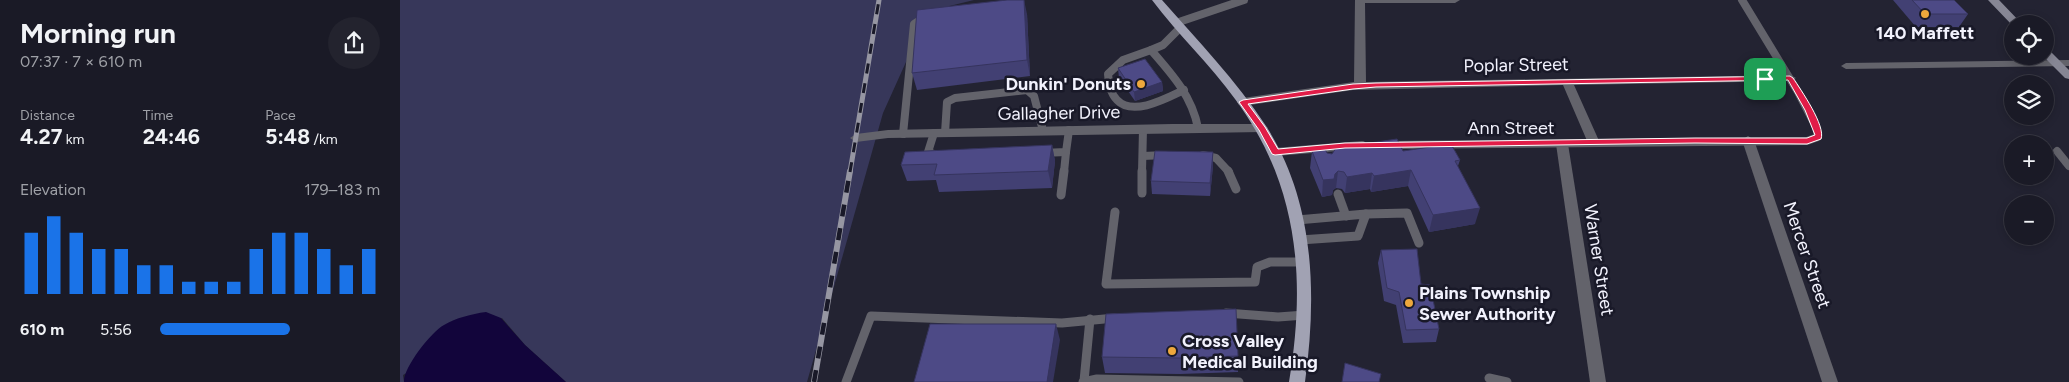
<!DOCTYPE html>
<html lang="en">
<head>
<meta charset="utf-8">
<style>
  :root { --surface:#1a1a26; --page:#23232e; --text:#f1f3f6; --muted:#9fa1a7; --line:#383843; --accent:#1a73e8 }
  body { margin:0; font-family:Figtree,sans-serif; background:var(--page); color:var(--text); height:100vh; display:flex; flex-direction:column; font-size:19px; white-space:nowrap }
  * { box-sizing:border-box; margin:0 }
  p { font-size:16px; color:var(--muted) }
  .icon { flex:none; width:28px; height:28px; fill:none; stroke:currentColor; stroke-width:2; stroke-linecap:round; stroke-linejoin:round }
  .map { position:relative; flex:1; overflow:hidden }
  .panel { display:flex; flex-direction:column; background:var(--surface); width:400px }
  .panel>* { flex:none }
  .fabs { position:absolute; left:1604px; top:15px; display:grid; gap:10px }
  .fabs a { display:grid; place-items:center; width:50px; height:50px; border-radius:50%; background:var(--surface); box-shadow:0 2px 8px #0003,0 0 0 1px var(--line); font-size:25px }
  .pin { position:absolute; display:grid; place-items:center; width:42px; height:42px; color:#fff; margin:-21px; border-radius:10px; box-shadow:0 2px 8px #0006 }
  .round { display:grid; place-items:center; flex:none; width:52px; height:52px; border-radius:26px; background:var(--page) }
  .head { display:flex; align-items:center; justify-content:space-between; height:85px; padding:0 20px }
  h1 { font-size:28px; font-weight:700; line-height:38px }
  .metrics { display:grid; grid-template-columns:repeat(3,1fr); gap:8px; height:85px; padding:5px 20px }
  .metrics div { display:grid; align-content:center }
  .metrics b { font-size:21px; font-weight:700 }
  .metrics small { font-size:14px; font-weight:400 }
  .metrics p { font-size:14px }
  .chart { height:140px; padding:10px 20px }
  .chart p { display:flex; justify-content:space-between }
  .chart svg { width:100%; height:90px; margin-top:5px; stroke:var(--accent); stroke-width:6 }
  ul { padding:0 20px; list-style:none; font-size:16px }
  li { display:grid; grid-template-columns:80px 60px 1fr; align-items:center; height:38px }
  li i { height:12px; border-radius:6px; background:var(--accent) }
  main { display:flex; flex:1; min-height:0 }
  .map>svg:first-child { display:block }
  .green { fill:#37375a }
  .water { fill:#12053b }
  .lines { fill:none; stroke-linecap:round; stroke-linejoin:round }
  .service-far1 { stroke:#63636b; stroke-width:8 }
  .service { stroke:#63636b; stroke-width:9 }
  .minor { fill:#63636b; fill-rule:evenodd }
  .secondary { fill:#868694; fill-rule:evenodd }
  .primary { fill:#a1a2b3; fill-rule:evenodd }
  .rail-far1-casing { stroke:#9696a2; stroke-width:5 }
  .rail-casing { stroke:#9696a2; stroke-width:6 }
  .rail-far1 { stroke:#191928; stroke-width:3; stroke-dasharray:10; stroke-linecap:butt }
  .rail { stroke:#191928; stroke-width:4.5; stroke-dasharray:12; stroke-linecap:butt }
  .wall { fill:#424073 }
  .shaded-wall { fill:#36345e }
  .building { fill:#4d4a86; stroke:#36345e }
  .route { fill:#e11d48; stroke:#fff; fill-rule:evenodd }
  .poi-dot { fill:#eea83c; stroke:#191928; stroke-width:2 }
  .labels { text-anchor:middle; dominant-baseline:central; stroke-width:5; stroke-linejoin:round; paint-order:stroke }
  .poi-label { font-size:18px; font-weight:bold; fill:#f2f2fd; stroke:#191928; text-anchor:start }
  .street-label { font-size:18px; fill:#f2f2fd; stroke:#191928 }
</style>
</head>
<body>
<main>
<section class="panel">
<div class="head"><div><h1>Morning run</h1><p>07:37 · 7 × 610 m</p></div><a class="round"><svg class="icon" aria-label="share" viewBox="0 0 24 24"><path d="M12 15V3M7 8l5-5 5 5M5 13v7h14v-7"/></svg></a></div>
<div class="metrics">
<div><p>Distance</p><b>4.27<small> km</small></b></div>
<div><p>Time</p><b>24:46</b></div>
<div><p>Pace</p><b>5:48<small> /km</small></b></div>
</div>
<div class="chart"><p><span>Elevation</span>179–183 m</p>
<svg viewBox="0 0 160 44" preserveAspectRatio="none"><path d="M5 44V14M15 44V6M25 44V14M35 44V22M45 44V22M55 44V30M65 44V30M75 44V38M85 44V38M95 44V38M105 44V22M115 44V14M125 44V14M135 44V22M145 44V30M155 44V22"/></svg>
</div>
<ul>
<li><b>610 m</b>5:56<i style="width:59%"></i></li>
</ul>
</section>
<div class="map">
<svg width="1669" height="382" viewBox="0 0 1669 382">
  <rect width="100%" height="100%" fill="#232332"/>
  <path class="green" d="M0 0H574L529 11 483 113 407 382H166L125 345 102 318 3 375 4 382H0Z"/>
  <path class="water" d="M86 312 101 318 125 345 166 382H4C3 368 31 332 44 325 56 318 71 314 86 312Z"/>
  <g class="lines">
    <g class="service-far1">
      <path d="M776 23 844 0"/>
      <path d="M780 28 763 45 751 50C772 74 792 96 798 128"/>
      <path d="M751 50 723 60 708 74C709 83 710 93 717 100 733 117 767 98 784 90"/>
      <path d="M534 133 528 152 537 155"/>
      <path d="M545 133 547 102 555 98 627 90 634 96 643 131"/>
      <path d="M503 134 514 24 520 20 527 19"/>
      <path d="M990 145 1407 141 1418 137 1416 127 1398 92 1342 0"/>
      <path d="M1657 151 1669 166"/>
      <path d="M875 152 962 145"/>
      <path d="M642 153 666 152 669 130"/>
      <path d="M803 155 816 158 829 172"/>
      <path d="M743 156 765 155"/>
      <path d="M664 172 666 152"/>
      <path d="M742 172 743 129"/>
    </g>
    <g class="service">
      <path d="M828 171 836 189"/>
      <path d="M742 193V171"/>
      <path d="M938 194 946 216"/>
      <path d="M661 195 664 171"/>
      <path d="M715 212 706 284 855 282 857 267 870 262H903"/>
      <path d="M966 214 1007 213 1019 243"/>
      <path d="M897 220 966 214 958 236 900 240"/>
      <path d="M826 313 878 317 905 315"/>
      <path d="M1089 378 1107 382"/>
      <path d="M684 381 690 319"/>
      <path d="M446 382 471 316 662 323 715 318"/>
      <path d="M683 382 697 379 839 382"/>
    </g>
    <g class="minor">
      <path d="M955 0H1060L1055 3H965L966 82 1390 75 1396 78 1390 81 1174 85 1200 143 1194 147 1188 143 1163 85 953 90 843 106 839 105 837 102 839 99 843 98 954 82Z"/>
      <path d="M1669 60V66L1446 69 1441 66 1446 63Z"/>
      <path d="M772 124H862L868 128 862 132 488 138 456 142 450 138 456 134 488 130Z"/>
      <path d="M1348 136 1354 140 1438 382H1422L1342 140Z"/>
      <path d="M1162 140 1168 144 1206 382H1190L1156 144Z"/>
    </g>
    <g class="secondary">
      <path d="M1588 0H1599L1622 24H1612V25Z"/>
      <path d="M1645 49 1649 50 1669 70V79L1665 78 1643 56H1645Z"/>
    </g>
    <path class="primary" d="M752 0H762C798 41 836 80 866 126 915 202 917 295 905 382H889C906 280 899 185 835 99 810 64 778 35 752 0Z"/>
    <defs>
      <path id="rail-far1" d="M450 172 479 0"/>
      <path id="rail" d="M414 382 450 171"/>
    </defs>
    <use href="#rail-far1" class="rail-far1-casing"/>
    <use href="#rail" class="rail-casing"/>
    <use href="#rail-far1" class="rail-far1"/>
    <use href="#rail" class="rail"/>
  </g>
  <g class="wall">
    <path d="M1493 0H1554L1568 14 1559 27H1516Z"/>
    <path d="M627 14 630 76 517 90 512 73Z"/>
    <path d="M718 68 762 82 763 91 735 101 719 78Z"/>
    <path d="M652 145 655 161 652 188 539 192 536 180 507 181 501 165Z"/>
    <path d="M912 151 932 154 1003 151 1060 160 1058 166 1075 224 1029 232 1008 186 971 192 970 189 945 193 942 189 936 188 933 190 932 195 922 197 910 168Z"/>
    <path d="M813 152V166L810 196 752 194 751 181Z"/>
    <path d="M981 250 1021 284 1039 329 1036 342 1003 343 996 305 984 301 978 263Z"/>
    <path d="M838 356V372L780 374 705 373 702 357Z"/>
  </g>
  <g class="shaded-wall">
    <path d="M624 0 627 14 630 76 627 60Z"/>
    <path d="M762 82 763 91 735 101 734 92Z"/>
    <path d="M652 145 655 161 652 188 648 171Z"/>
    <path d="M813 152V166L810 196V183Z"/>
    <path d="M1011 170 1008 186 971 192 974 176Z"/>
    <path d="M938 171 936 188 933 190 932 195 922 197 923 180Z"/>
    <path d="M972 173 970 189 945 193 947 177Z"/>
    <path d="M1080 208 1075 224 1029 232 1033 215Z"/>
    <path d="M656 324 660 340 653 382H647Z"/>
  </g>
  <g class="building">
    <path d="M607 0H624L627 60 512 73 517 10Z"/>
    <path d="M1512 0H1554L1568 14H1525Z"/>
    <path d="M745 59 762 82 734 92 718 68Z"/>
    <path d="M997 139 1003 151 1051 144 1060 160 1055 161 1080 208 1033 215 1011 170 974 176 972 173 947 177 944 172 938 171 935 174 934 179 923 180 912 151 925 149 927 153 932 154 936 148Z"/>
    <path d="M652 145 648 171 534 175 537 164 501 165 505 152Z"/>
    <path d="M755 151 813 152 810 183 751 181Z"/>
    <path d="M1017 249 1021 284 1030 285 1039 329 1006 330 999 292 987 288 981 250Z"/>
    <path d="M836 309 838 356 779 358 702 357 706 314Z"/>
    <path d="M530 324H656L647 382H514Z"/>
    <path d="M945 363 981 374 979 382H942Z"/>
  </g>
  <path class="route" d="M1390 76 1393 78C1401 90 1426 126 1421 139L1407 144 1295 143 945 148 875 155 872 154 859 130 839 102 843 100 953 84 976 83ZM1388 80 1405 110 1415 135 1407 138H1295L945 143 878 149 865 127 848 104 953 89 976 87Z"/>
  <g class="poi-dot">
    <circle cx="1525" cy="14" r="5"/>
    <circle cx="741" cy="84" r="5"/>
    <circle cx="1009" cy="303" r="5"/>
    <circle cx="772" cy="351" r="5"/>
  </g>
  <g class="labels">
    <g class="poi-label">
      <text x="1525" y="33" text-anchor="middle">140 Maffett</text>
      <text x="731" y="84" text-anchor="end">Dunkin' Donuts</text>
      <text x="1019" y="293">Plains Township<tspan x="1019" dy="21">Sewer Authority</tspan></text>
      <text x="782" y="341">Cross Valley<tspan x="782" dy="21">Medical Building</tspan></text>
    </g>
    <g class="street-label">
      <text transform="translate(1116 65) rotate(-1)">Poplar Street</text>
      <text transform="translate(659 113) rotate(-1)">Gallagher Drive</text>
      <text x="1111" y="128">Ann Street</text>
      <text transform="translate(1407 255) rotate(71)">Mercer Street</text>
      <text transform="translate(1199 260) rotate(81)">Warner Street</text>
    </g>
  </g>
</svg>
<div class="fabs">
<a><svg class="icon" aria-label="locate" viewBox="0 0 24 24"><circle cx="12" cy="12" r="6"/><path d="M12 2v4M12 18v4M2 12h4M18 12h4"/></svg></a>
<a><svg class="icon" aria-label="layers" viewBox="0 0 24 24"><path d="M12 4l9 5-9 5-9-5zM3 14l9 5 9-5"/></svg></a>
<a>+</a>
<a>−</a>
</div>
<div class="pin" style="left:1365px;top:79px;background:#1e9e55"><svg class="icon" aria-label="arrive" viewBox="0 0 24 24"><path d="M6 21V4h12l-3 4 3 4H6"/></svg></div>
</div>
</main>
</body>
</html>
